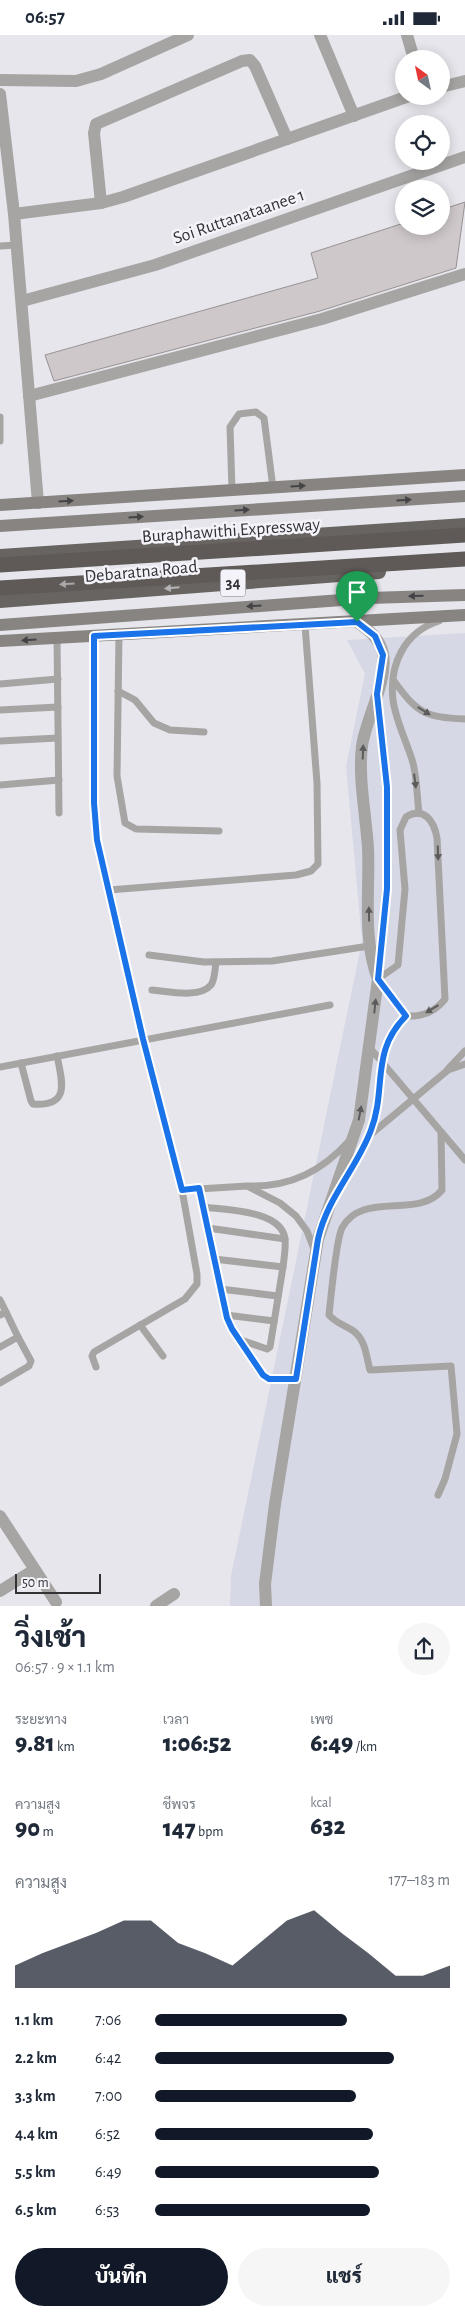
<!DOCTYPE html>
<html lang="th">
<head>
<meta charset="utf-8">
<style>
  :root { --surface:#fff; --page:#f6f6f7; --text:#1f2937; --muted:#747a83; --accent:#111827 }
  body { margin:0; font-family:"Alegreya Sans",Sarabun,sans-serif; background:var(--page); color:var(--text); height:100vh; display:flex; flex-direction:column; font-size:19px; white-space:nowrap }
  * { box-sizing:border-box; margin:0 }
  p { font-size:16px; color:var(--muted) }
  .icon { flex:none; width:28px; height:28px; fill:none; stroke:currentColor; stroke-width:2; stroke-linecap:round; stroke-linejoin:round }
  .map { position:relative; height:1571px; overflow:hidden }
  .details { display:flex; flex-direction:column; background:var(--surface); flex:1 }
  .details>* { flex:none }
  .needle { width:32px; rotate:327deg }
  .fabs { position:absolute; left:395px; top:15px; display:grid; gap:10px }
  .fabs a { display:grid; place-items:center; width:55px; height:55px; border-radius:50%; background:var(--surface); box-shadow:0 2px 12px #0003; font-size:25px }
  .scale { position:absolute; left:15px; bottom:12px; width:86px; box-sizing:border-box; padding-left:5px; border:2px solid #333336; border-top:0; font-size:14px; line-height:18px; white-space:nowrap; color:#333336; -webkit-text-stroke:4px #f3f3f9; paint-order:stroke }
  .pin { position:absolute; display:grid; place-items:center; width:42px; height:42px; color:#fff; margin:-51px -21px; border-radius:50% 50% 50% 0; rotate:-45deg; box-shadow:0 0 5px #0007 }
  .pin .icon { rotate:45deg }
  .round { display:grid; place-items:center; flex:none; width:52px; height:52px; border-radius:26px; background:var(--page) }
  .summary { display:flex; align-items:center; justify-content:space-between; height:85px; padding:0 15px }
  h1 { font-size:28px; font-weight:800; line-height:38px }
  .metrics { display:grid; grid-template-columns:repeat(3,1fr); gap:8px; height:85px; padding:5px 15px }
  .metrics div { display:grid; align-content:center }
  .metrics b { font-size:25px; font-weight:800 }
  .metrics small { font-size:14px; font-weight:400 }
  .metrics p { font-size:14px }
  .chart { height:140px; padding:10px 15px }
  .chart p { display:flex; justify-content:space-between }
  .chart svg { width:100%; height:90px; margin-top:5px; fill:var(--accent); opacity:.7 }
  .primary-button { display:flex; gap:10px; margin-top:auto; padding:10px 15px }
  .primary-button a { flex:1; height:58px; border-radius:30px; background:var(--accent); color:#fff; font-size:20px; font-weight:800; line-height:58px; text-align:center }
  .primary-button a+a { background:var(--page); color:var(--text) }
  ul { padding:0 15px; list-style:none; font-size:16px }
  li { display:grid; grid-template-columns:80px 60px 1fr; align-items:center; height:38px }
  li i { height:12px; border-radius:6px; background:var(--accent) }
  .status { display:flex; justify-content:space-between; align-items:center; height:35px; padding:0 25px; background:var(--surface); direction:ltr }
  .status svg { height:14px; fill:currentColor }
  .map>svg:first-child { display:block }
  .built { fill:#d7d8e5 }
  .building { fill:#cfc8ca; stroke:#989294 }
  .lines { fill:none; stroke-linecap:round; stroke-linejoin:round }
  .service { stroke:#a7a5a3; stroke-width:7 }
  .minor { stroke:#a7a5a3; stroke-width:12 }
  .secondary { stroke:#888482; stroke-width:12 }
  .trunk { stroke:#686461; stroke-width:14 }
  .motorway { stroke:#5f5a57; stroke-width:15 }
  .oneway { fill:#444345 }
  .oneway2 { fill:#a9a6a8 }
  .oneway3 { fill:#b4b3b5 }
  .oneway4 { fill:#5c5b5c }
  .route-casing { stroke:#fff; stroke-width:10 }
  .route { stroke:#1a73e8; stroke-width:6 }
  .labels { text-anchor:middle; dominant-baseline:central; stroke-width:5; stroke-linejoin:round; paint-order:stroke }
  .shield { fill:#f3f3f9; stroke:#6d6d70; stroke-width:1 }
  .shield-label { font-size:16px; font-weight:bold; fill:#333336 }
  .street-label { font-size:18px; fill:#333336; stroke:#f3f3f9 }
</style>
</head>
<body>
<div class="status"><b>06:57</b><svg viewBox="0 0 49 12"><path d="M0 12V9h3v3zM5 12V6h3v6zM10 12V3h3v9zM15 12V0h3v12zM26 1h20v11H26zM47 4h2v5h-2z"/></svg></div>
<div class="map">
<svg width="465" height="1571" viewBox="0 0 465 1571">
  <rect width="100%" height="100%" fill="#e6e6ec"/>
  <path class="built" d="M465 598V1571H230L231 1541 362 906 346 731 365 639 347 605Z"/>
  <path class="building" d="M465 167 456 233 320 276 54 346 45 320 318 243 311 218 404 188V191H441V175Z"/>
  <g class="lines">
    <g class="service">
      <path d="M0 211 17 210"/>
      <path d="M0 382V406"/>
      <path d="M232 455 230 392 239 379 256 377 264 383 273 453"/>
      <path d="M119 600 117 741 125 788 136 794 219 796"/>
      <path d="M94 601V768L97 805 143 1004 182 1155 197 1239V1249L185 1264 94 1317 92 1321 96 1332"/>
      <path d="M57 603 59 778"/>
      <path d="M394 646C418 679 425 682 465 684"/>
      <path d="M0 649 58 644"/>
      <path d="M118 656 135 665 154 688 170 695 204 697"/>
      <path d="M378 663 387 751V854L378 934"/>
      <path d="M0 675 58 672"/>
      <path d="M0 706 58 703"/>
      <path d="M0 750 59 745"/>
      <path d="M419 778C417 762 417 744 413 728 407 707 396 687 393 665 389 630 404 597 439 586"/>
      <path d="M109 855 296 840 311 836 318 829 317 748 305 590"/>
      <path d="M149 920 204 927 272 926 369 911"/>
      <path d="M378 944 398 930 405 854 400 795 406 782C424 771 434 786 437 803L445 964C435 977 423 982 406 981L378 945"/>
      <path d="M152 955C167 956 199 964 211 950 215 944 215 933 216 927"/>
      <path d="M370 1013 465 1125"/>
      <path d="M21 1028 31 1066 33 1069C71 1072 62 1046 57 1021"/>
      <path d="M0 1032 330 970"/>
      <path d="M448 1034 465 1016"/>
      <path d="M370 1100 448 1035 465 1029"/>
      <path d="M343 1145C354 1127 368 1108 373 1088 384 1047 373 1013 406 981"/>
      <path d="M249 1151C291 1152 322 1136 349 1106"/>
      <path d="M199 1153 227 1283 238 1304 263 1340 269 1344H296"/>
      <path d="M182 1155 247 1151 280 1168 296 1181 307 1196 314 1214"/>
      <path d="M203 1172C225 1175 282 1175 285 1204 286 1213 284 1223 283 1232"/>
      <path d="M208 1193 285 1204"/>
      <path d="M214 1224 283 1232 270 1312 267 1314 238 1304"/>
      <path d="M220 1254 278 1261"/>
      <path d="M0 1265 6 1277 0 1280"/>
      <path d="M6 1277 18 1302"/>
      <path d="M226 1280 274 1286"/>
      <path d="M140 1290 163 1321"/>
      <path d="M0 1312 18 1302 31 1326 29 1331 0 1348"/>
      <path d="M438 1460 445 1444 457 1399 451 1331 370 1335C366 1321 366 1304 352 1295 344 1290 336 1288 329 1280 331 1262 336 1205 342 1193 362 1155 418 1185 442 1155L441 1098"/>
    </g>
    <g class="minor">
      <path d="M320 0 354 81"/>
      <path d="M407 0 414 24"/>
      <path d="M0 45 76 46 101 39 188 0"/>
      <path d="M441 52 465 46"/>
      <path d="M0 59 14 179 38 468"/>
      <path d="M101 168 94 98 96 89 242 26 250 25 255 31 287 104"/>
      <path d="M14 179 101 168 123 162 409 61"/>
      <path d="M22 266 155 230 465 122"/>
      <path d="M29 361 322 284 465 239"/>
      <path d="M0 1481 56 1567"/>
      <path d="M0 1556 34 1535"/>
      <path d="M156 1571 174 1559"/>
      <path d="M266 1571 265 1549 275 1469 318 1204 359 1085 378 944C362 903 370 856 368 813 366 780 358 743 362 711 366 683 388 646 383 619 380 604 369 595 357 587"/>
    </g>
    <g class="secondary">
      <path d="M0 470 465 440"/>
      <path d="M0 491 465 461"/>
      <path d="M0 590 369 563 465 560"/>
      <path d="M0 606 465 580"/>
    </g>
    <g class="trunk">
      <path d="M0 521 465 490"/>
      <path d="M0 566 379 537"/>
    </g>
    <g class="motorway">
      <path d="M0 530 465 500"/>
      <path d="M0 553 465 524"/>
    </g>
  </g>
  <defs><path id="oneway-solid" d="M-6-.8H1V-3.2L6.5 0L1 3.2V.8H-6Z" transform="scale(1.25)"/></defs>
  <g class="oneway">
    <use href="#oneway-solid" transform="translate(298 451) rotate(-4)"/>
    <use href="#oneway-solid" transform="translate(404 465) rotate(-4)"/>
    <use href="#oneway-solid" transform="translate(66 466) rotate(-4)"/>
    <use href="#oneway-solid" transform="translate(242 475) rotate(-4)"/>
    <use href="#oneway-solid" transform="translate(136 482) rotate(-4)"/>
    <use href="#oneway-solid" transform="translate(416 561) rotate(178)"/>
    <use href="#oneway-solid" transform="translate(254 571) rotate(176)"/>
    <use href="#oneway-solid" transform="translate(29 605) rotate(177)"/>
  </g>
  <use class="oneway2" href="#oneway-solid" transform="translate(67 549) rotate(176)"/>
  <use class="oneway3" href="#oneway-solid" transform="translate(172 553) rotate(175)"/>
  <g class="oneway4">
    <use href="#oneway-solid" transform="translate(424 676) rotate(32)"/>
    <use href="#oneway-solid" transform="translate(363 717) rotate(-88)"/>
    <use href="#oneway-solid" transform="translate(415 746) rotate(83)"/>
    <use href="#oneway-solid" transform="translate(438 818) rotate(88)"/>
    <use href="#oneway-solid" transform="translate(369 879) rotate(-91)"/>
    <use href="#oneway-solid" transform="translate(375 971) rotate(-84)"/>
    <use href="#oneway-solid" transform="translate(432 974) rotate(149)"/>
    <use href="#oneway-solid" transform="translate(360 1078) rotate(-79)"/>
  </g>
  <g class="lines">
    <defs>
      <path id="route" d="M357 587 375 601 383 620 377 659 387 752V854L378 944 406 981C370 1017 387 1053 371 1095 357 1133 327 1163 318 1204L296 1344H269L263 1340 232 1294 227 1283 199 1153 182 1155 143 1004 97 805 94 768V601Z"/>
    </defs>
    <use href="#route" class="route-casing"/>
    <use href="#route" class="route"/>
  </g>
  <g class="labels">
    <rect class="shield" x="220.5" y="534.5" width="25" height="27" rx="4"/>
    <g class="shield-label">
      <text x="233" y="548">34</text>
    </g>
    <g class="street-label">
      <text transform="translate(239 182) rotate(-19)">Soi Ruttanataanee 1</text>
      <text transform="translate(231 496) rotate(-4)">Buraphawithi Expressway</text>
      <text transform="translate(141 537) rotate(-5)">Debaratna Road</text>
    </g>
  </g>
</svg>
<div class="fabs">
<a><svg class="needle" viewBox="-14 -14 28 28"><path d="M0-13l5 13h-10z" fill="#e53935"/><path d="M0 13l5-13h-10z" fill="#747a83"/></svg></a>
<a><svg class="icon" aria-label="locate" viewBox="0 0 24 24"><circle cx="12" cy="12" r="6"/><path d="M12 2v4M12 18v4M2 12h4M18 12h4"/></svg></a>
<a><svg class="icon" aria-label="layers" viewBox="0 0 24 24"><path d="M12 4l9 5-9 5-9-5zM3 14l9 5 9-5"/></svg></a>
</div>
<div class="scale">50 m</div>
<div class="pin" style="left:357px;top:587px;background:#1e9e55"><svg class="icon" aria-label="arrive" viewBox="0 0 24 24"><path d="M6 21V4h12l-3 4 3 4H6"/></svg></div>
</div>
<section class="details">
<div class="summary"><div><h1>วิ่งเช้า</h1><p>06:57 · 9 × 1.1 km</p></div><a class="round"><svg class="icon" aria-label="share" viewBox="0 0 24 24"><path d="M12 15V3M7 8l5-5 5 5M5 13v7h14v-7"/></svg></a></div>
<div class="metrics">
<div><p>ระยะทาง</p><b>9.81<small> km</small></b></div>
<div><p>เวลา</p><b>1:06:52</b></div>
<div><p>เพซ</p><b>6:49<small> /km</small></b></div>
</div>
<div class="metrics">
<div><p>ความสูง</p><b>90<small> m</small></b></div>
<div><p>ชีพจร</p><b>147<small> bpm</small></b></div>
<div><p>kcal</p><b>632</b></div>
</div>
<div class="chart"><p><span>ความสูง</span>177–183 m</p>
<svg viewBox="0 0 160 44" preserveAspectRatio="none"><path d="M0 44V33L10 27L20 22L30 17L40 11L50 11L60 22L70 27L80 33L90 22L100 11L110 6L120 17L130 27L140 38L150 38L160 33V44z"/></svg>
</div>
<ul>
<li><b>1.1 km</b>7:06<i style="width:65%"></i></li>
<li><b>2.2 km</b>6:42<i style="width:81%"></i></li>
<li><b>3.3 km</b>7:00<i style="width:68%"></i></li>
<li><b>4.4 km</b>6:52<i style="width:74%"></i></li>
<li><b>5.5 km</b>6:49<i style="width:76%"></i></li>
<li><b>6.5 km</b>6:53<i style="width:73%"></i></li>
</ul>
<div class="primary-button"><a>บันทึก</a><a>แชร์</a></div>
</section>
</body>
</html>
